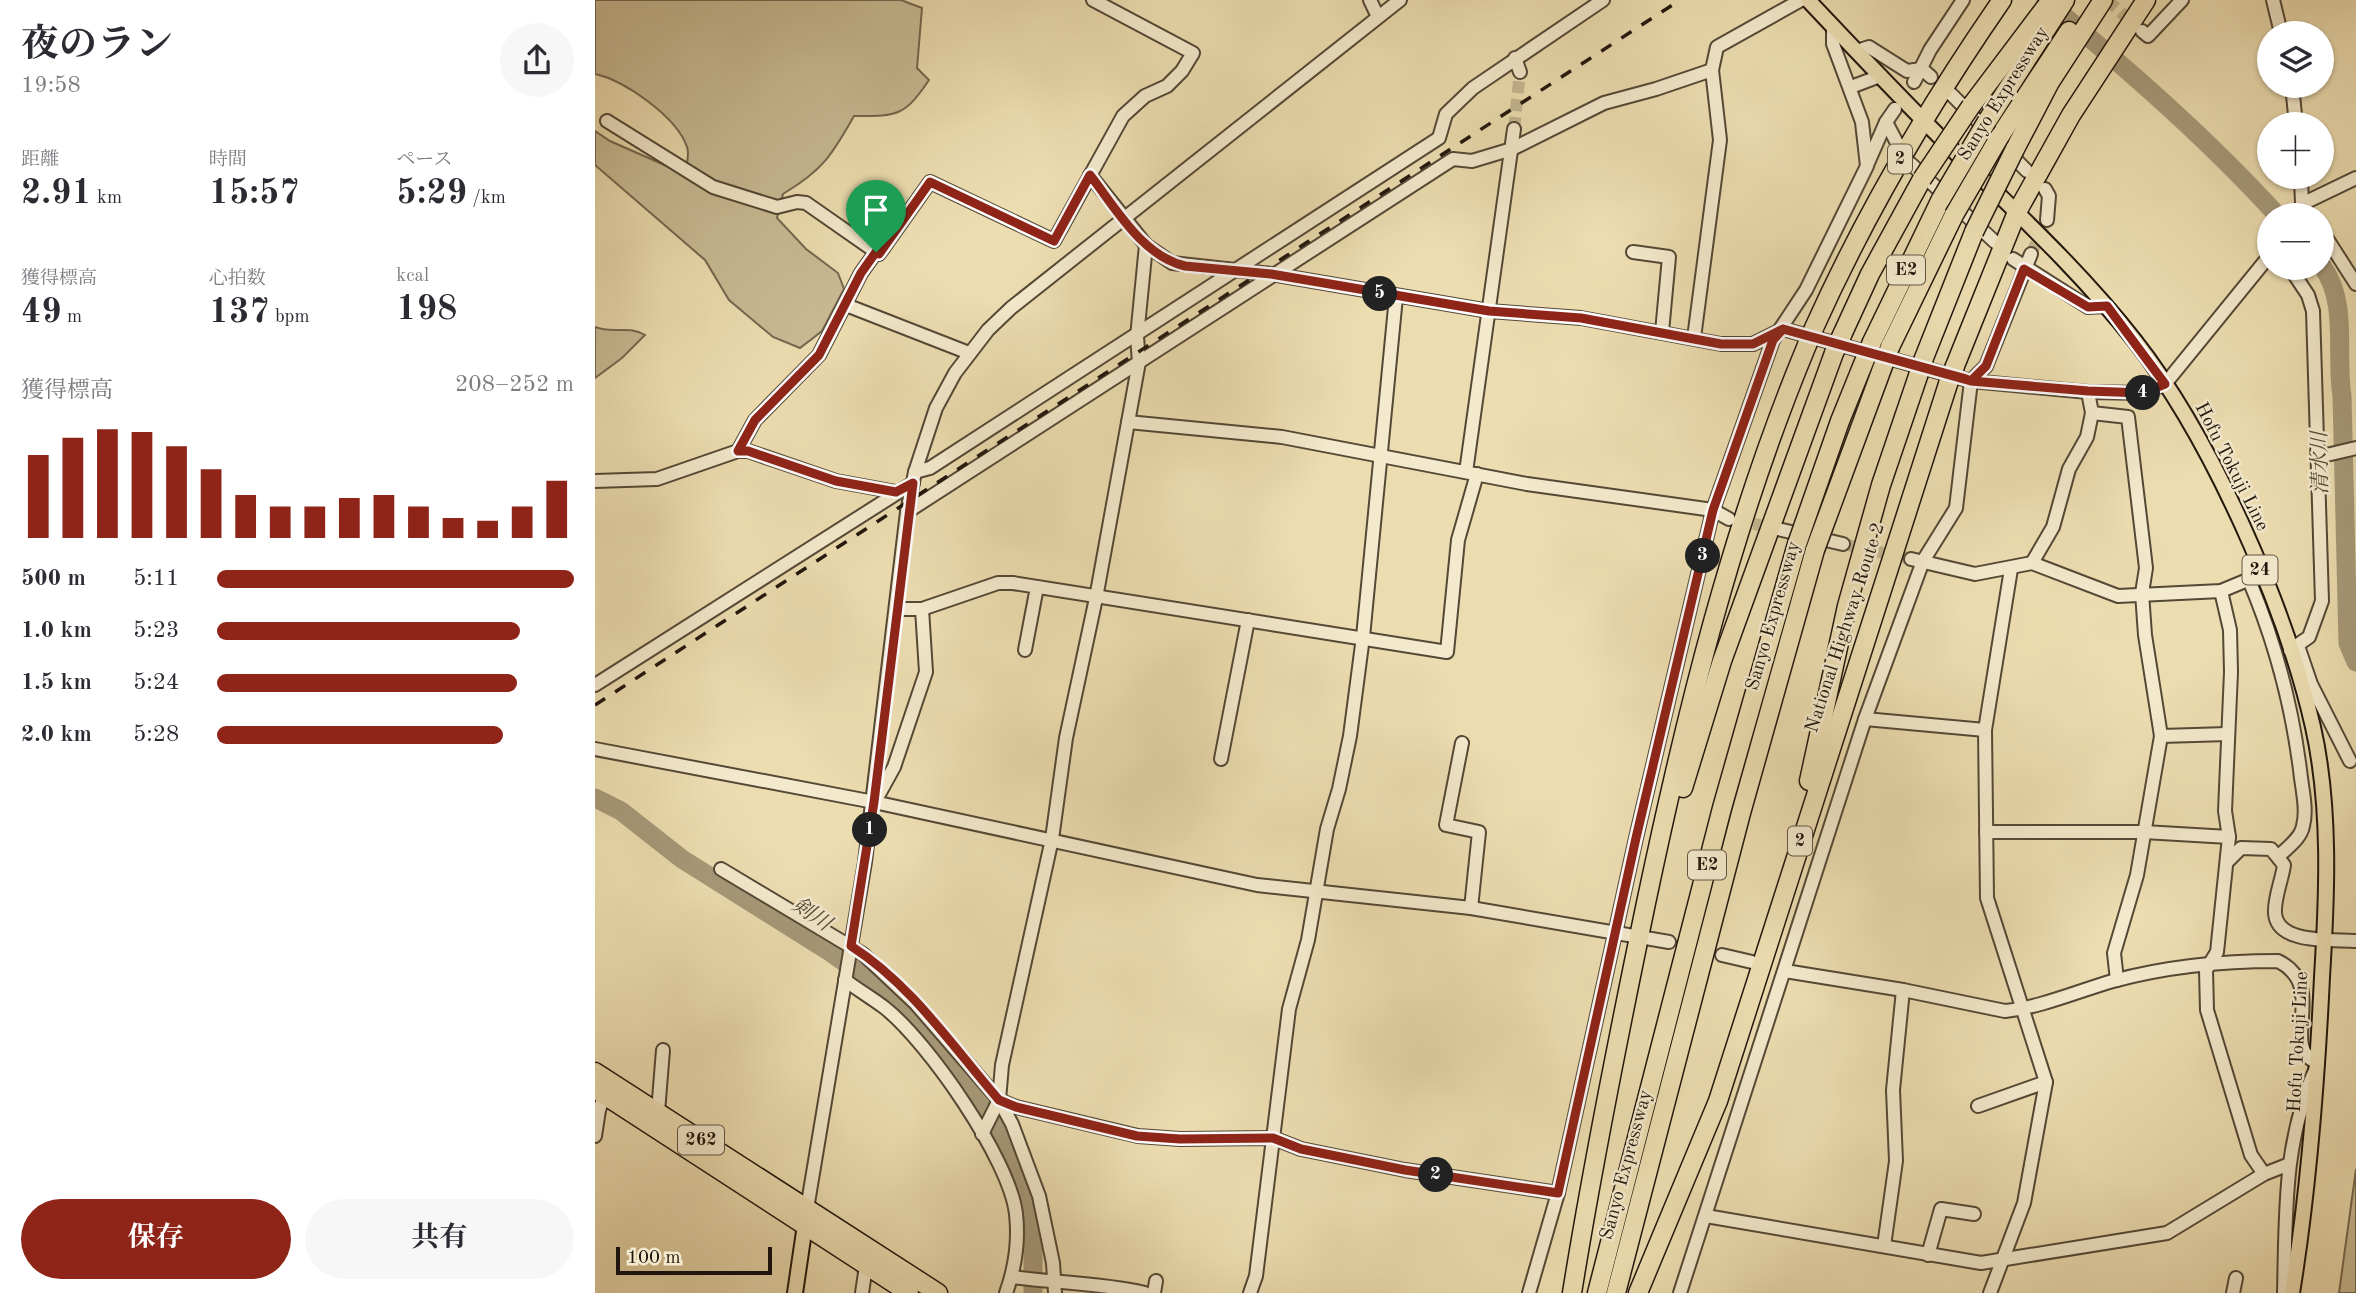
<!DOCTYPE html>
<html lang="ja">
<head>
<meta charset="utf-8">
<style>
  :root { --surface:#fff; --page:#f7f7f7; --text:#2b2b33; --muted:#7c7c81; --accent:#8f2418 }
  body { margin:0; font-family:"Old Standard TT","Noto Serif JP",serif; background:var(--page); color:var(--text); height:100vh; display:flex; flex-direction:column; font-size:26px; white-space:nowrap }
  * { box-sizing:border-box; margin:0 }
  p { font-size:23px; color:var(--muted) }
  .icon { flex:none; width:38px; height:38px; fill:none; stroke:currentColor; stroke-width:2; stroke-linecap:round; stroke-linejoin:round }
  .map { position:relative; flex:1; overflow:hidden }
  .side { display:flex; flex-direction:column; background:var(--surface); width:595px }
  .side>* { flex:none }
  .fabs { position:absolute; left:1662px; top:21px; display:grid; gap:14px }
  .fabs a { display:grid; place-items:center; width:77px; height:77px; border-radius:50%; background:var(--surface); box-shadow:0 2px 5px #0004; font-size:35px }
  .scale { position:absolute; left:21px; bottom:18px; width:156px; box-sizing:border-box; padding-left:7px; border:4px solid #21160d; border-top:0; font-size:19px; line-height:24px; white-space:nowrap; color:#21160d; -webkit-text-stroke:5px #f3e9cc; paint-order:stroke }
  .pin { position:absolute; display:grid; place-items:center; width:60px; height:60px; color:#fff; margin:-72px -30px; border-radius:50% 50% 50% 0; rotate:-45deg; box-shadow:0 0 7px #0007 }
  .pin .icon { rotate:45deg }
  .km { position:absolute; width:35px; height:35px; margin:-18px; border-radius:50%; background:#222; color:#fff; font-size:19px; line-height:35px; text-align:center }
  .round { display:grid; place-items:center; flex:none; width:74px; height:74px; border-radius:37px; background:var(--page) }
  .headline { display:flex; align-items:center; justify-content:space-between; height:119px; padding:0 21px }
  h1 { font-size:38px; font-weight:700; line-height:52px }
  .figures { display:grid; grid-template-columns:repeat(3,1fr); gap:10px; height:119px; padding:7px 21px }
  .figures div { display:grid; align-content:center }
  .figures b { font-size:35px; font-weight:700 }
  .figures small { font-size:19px; font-weight:400 }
  .figures p { font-size:19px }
  .chart { height:196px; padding:14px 21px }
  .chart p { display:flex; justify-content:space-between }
  .chart svg { width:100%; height:126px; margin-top:7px; stroke:var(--accent); stroke-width:6 }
  .cta { display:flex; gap:14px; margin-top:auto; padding:14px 21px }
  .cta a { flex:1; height:80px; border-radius:42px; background:var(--accent); color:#fff; font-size:28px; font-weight:700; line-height:80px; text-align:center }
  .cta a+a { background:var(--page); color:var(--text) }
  ul { padding:0 21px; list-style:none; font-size:23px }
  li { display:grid; grid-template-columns:112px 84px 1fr; align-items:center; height:52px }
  li i { height:18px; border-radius:9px; background:var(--accent) }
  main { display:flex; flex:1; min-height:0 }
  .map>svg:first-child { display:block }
  .green { fill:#c9bb94; stroke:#756850; stroke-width:2 }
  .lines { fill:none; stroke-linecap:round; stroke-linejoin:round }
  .river { stroke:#a79979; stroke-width:19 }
  .minor-tunnel { stroke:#c3b58f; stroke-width:12; stroke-dasharray:12 6; stroke-linecap:butt }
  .minor-casing { stroke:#544836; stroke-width:16 }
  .major-casing { stroke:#21160d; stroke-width:18 }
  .highway-casing { stroke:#21160d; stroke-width:21 }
  .minor { stroke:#f3e9cc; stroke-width:12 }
  .major { stroke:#ecddb0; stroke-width:14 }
  .highway { stroke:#ecddb0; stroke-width:18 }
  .rail { stroke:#21160d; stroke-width:3.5; stroke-dasharray:12 12; stroke-linecap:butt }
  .highway-bridge-casing { stroke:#21160d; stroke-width:21; stroke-linecap:butt }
  .highway-bridge { stroke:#ecddb0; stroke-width:18 }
  .route-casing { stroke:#fff; stroke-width:14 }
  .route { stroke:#8f2418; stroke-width:9 }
  .labels { text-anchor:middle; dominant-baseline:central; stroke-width:5; stroke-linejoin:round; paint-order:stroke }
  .shield { fill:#f3e9cc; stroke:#605546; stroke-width:2 }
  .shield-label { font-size:18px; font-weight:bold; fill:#21160d }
  .street-label { font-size:19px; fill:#21160d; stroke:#f3e9cc }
  .water-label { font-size:21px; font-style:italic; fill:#574a38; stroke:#f3e9cc }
</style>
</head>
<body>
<main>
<section class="side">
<div class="headline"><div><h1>夜のラン</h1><p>19:58</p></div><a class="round"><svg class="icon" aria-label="share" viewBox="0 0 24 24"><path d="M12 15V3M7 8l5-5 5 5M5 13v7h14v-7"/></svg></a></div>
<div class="figures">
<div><p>距離</p><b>2.91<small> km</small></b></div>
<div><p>時間</p><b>15:57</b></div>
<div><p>ペース</p><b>5:29<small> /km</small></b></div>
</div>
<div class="figures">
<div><p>獲得標高</p><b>49<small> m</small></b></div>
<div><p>心拍数</p><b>137<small> bpm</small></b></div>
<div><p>kcal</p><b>198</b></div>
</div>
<div class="chart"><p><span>獲得標高</span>208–252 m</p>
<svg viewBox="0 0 160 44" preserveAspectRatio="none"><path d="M5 44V15M15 44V9M25 44V6M35 44V7M45 44V12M55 44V20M65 44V29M75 44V33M85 44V33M95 44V30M105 44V29M115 44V33M125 44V37M135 44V38M145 44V33M155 44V24"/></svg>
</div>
<ul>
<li><b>500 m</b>5:11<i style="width:100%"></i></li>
<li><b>1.0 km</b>5:23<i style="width:85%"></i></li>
<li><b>1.5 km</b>5:24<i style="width:84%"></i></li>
<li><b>2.0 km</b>5:28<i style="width:80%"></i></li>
</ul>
<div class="cta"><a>保存</a><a>共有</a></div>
</section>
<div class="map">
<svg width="1761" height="1293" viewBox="0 0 1761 1293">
  <rect width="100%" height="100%" fill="#ecddb0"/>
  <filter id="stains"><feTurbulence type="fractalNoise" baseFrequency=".00286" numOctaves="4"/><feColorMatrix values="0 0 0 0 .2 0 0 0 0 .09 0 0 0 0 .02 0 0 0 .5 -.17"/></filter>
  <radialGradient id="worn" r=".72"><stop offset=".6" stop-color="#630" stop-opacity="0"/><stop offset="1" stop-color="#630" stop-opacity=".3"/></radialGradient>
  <g class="green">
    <path d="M0 0H306L327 8 322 68 334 80C309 117 302 116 259 116 237 155 228 170 188 194L182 218 211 249 243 273 249 289 227 331 205 348 178 337 134 300 110 260 0 165V131L15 141 90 174C91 167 95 154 92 147 82 117 29 80 0 74Z"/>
    <path d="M0 327C17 334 33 325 50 335L27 358 0 378Z"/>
    <path d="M1761 1169V1293H1744Z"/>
  </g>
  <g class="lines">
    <g class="river">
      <path d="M1451 1C1532 69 1611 137 1682 215"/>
      <path d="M1727 266C1754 303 1740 353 1747 396L1753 643 1761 662"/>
      <path d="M0 798 26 811 87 859 235 952 308 1004 378 1085 411 1145 438 1224V1293"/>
    </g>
    <g class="minor-tunnel">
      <path d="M1512 0 1541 26"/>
      <path d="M919 129 925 72"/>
      <path d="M1436 254 1452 220"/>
      <path d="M1141 520 1182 529"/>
      <path d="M1248 544 1316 559"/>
    </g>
    <defs>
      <g id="minor">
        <path d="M775 0 783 17"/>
        <path d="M1678 0 1686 33"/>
        <path d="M1547 31 1553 36 1587 0"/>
        <path d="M1262 51 1274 47 1312 71 1327 69 1336 77"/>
        <path d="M920 58 925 72"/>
        <path d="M1319 82 1335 50 1368 0"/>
        <path d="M1697 86 1701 124"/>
        <path d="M1256 87 1285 76"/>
        <path d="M1356 94 1432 171"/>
        <path d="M12 121 118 187 182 207 202 202 211 203 284 254 335 182 459 241 528 116 550 96 572 86 587 71 598 53 498 0"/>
        <path d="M1291 122 1302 143"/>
        <path d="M1316 164 1400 242"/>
        <path d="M1272 165 1291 122 1300 109"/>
        <path d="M495 175 551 245 577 263 676 274 894 311 986 318 1126 344H1158L1188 329 1376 381 1493 392 1548 393 1570 384 1675 255"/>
        <path d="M1450 189 1454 196 1452 220"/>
        <path d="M1707 204 1761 178"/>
        <path d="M1704 215 1707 204 1706 177"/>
        <path d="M1727 231 1761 284"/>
        <path d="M1038 252 1074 257 1067 332"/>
        <path d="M1418 259 1493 307 1512 306"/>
        <path d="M251 305 374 353"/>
        <path d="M1099 338 1125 140 1117 70 1122 47 1206 0"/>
        <path d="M1493 392 1497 413 1533 417 1551 568 1547 593 1550 635 1566 736 1542 875 1519 953 1522 980"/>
        <path d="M533 422 687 437 932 484 1118 510 1134 519"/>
        <path d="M143 451H153L241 481 301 492"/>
        <path d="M1723 457 1761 448"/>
        <path d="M320 472 335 468 844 138 851 114 878 88 1008 0"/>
        <path d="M871 472 919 129"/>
        <path d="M0 481 62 479 143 451 160 420 224 355 266 273 281 252"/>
        <path d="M312 512 858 159 877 161 917 149 1009 103 1061 89 1117 70"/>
        <path d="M1183 529 1248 544"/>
        <path d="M1316 559 1380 574 1437 563 1523 596 1626 591 1667 574"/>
        <path d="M1437 563 1458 527 1474 469 1492 437 1497 413"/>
        <path d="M1654 580C1681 644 1698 709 1706 778 1708 793 1712 811 1708 826 1706 838 1693 847 1685 855"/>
        <path d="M1626 591 1635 630 1636 672 1630 811 1634 837 1622 952 1611 970 1612 1010 1656 1155 1669 1174"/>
        <path d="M301 609H327L403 583H418L852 652 863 540 882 474"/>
        <path d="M1703 646 1716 684 1755 761"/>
        <path d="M430 650 442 587"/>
        <path d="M1695 650 1714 637 1727 601 1718 311 1713 295 1695 268"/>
        <path d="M0 685 318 483"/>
        <path d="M1270 719 1390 730"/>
        <path d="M1566 736 1633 734"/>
        <path d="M867 743 851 825 884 832 876 908"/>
        <path d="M0 749 279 802 662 885 876 908 1074 942"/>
        <path d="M626 759 653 620"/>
        <path d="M283 796 299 767 331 672 327 609"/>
        <path d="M1391 832H1549L1634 837"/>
        <path d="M1632 862 1646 848 1676 849 1689 865C1687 880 1679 898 1680 913 1682 945 1739 939 1761 941"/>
        <path d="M126 869 268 954 321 1004 404 1100 417 1124 444 1196 458 1263 460 1293"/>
        <path d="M1127 955 1157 962"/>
        <path d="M1190 971 1308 990 1410 1011C1447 1007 1483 991 1518 981 1573 966 1627 961 1683 961 1735 987 1682 1048 1723 1063 1688 1140 1691 1210 1689 1293"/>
        <path d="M250 980C263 990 277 998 290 1008 333 1042 415 1160 421 1214 424 1241 420 1268 411 1293"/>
        <path d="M404 1100 421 1107 543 1136 585 1139 678 1138 706 1149 810 1170 963 1193"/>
        <path d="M1383 1106 1451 1082"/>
        <path d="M63 1112 68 1050"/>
        <path d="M387 1134 404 1100 407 1065 457 839 471 738 501 598 544 362 542 337 551 245"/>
        <path d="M0 1136 4 1110 12 1089"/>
        <path d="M212 1209 270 862 312 512 320 472 341 408 360 373 393 330 416 308 805 0"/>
        <path d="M1111 1216 1386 1263 1572 1233 1669 1174 1692 1165"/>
        <path d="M1289 1246 1301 1161 1298 1090 1308 990"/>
        <path d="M1333 1255 1346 1209 1379 1214"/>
        <path d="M417 1277C461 1283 506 1283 550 1293"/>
        <path d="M267 1293 271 1266"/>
        <path d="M559 1293 561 1281"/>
        <path d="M655 1293 661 1276 694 1009 713 940 732 829 744 789 755 736 768 637 801 297"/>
        <path d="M934 1293 963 1193 1041 838 1118 510 1178 340 1211 290 1272 166 1267 122 1238 44V26"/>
        <path d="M1085 1293 1270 719 1328 561 1361 508 1376 381 1391 366 1436 254"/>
        <path d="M1395 1293 1429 1203 1451 1082 1392 898 1390 730 1416 569"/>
        <path d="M1638 1293 1641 1278"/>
      </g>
      <g id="major">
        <path d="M1213 0C1262 52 1311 104 1362 154 1423 214 1487 273 1540 341 1616 438 1691 607 1718 727 1736 807 1732 896 1727 977 1722 1083 1714 1188 1697 1293"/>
        <path d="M200 1293 211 1218"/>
      </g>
      <g id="highway">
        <path d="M1376 106 1456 0"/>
        <path d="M1392 121 1470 0"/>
        <path d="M1405 136 1474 31"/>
        <path d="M1420 149 1455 82 1508 0"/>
        <path d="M1219 328C1271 212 1335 104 1407 0"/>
        <path d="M1247 335 1275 274 1327 179"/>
        <path d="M1277 342 1346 199"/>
        <path d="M1295 347 1359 215"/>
        <path d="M1329 358 1379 232"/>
        <path d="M1360 366 1422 212 1476 115 1551 0"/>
        <path d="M1214 781 1252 606 1286 485 1323 376"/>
        <path d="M1088 788 1127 661 1239 353"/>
        <path d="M0 1072 343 1293"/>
        <path d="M0 1089 314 1293"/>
        <path d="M977 1293C998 1162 1024 1033 1051 903 1091 713 1137 525 1212 345"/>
        <path d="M1002 1293 1127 808 1202 544"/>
        <path d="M1021 1293 1146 813 1220 550"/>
        <path d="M1043 1293 1123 1101 1353 384"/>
      </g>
    </defs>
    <use href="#minor" class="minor-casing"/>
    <use href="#major" class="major-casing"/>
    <use href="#highway" class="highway-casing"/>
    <use href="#minor" class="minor"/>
    <use href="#major" class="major"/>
    <use href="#highway" class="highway"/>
    <path class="rail" d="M0 705 1085 0"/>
    <defs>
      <g id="highway-bridge">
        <path d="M1327 179 1376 106"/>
        <path d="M1346 199 1392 121"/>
        <path d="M1359 215 1405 136"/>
        <path d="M1379 232 1420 149"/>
        <path d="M1212 345 1219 328"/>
        <path d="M1239 353 1247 335"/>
        <path d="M1323 376 1329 358"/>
        <path d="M1353 384 1360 366"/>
        <path d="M1202 544 1245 421 1277 342"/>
        <path d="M1220 550 1295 347"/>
      </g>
    </defs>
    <use href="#highway-bridge" class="highway-bridge-casing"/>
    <use href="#highway-bridge" class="highway-bridge"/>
  </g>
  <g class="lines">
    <defs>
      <path id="route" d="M281 252 266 273 224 355 160 420 143 451H153L241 481 301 492 318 483 279 802 256 946C316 984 358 1047 404 1100L421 1107 542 1136 585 1139 678 1138 706 1149 810 1170 963 1193 1041 838 1118 510 1178 340 1188 329 1368 378 1376 381 1391 366 1429 269 1493 307 1512 306 1570 384 1548 393 1493 391 1376 381 1188 329 1158 344H1126L986 318 894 311 676 274 590 266C547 256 520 207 495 175L459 241 335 182 284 254 281 252"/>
    </defs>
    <use href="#route" class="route-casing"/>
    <use href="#route" class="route"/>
  </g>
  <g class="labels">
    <g class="shield">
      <rect x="1293" y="144.5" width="24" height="29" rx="5"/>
      <rect x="1292" y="255.5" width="38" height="29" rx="5"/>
      <rect x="1647.5" y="555.5" width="35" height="29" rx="5"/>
      <rect x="1193" y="826.5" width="24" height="29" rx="5"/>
      <rect x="1093" y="850.5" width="38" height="29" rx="5"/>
      <rect x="83" y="1125.5" width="46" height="29" rx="5"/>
    </g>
    <g class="shield-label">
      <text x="1305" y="159">2</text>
      <text x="1311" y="270">E2</text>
      <text x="1665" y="570">24</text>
      <text x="1205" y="841">2</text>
      <text x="1112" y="865">E2</text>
      <text x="106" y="1140">262</text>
    </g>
    <g class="street-label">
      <text transform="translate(1409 94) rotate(-58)">Sanyo Expressway</text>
      <text transform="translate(1636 467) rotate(63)">Hofu Tokuji Line</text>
      <text transform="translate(1179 616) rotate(-74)">Sanyo Expressway</text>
      <text transform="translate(1251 628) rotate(-72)">National Highway Route 2</text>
      <text transform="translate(1704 1042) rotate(-87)">Hofu Tokuji Line</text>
      <text transform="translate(1032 1165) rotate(-75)">Sanyo Expressway</text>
    </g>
    <g class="water-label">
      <text transform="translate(1726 463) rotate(-91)">清水川</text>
      <text transform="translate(216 915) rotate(34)">剣川</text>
    </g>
  </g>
  <rect width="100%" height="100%" filter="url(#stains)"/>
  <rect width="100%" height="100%" fill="url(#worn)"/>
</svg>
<div class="fabs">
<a><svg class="icon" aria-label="layers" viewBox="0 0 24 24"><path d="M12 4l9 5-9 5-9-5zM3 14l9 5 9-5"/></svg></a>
<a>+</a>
<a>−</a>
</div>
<div class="scale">100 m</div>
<div class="pin" style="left:281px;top:252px;background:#1e9e55"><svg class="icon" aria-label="arrive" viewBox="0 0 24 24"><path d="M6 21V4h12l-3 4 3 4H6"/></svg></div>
<b class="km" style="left:275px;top:830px">1</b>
<b class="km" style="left:841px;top:1175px">2</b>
<b class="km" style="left:1108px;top:556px">3</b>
<b class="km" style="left:1548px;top:393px">4</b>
<b class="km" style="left:785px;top:294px">5</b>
</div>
</main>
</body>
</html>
